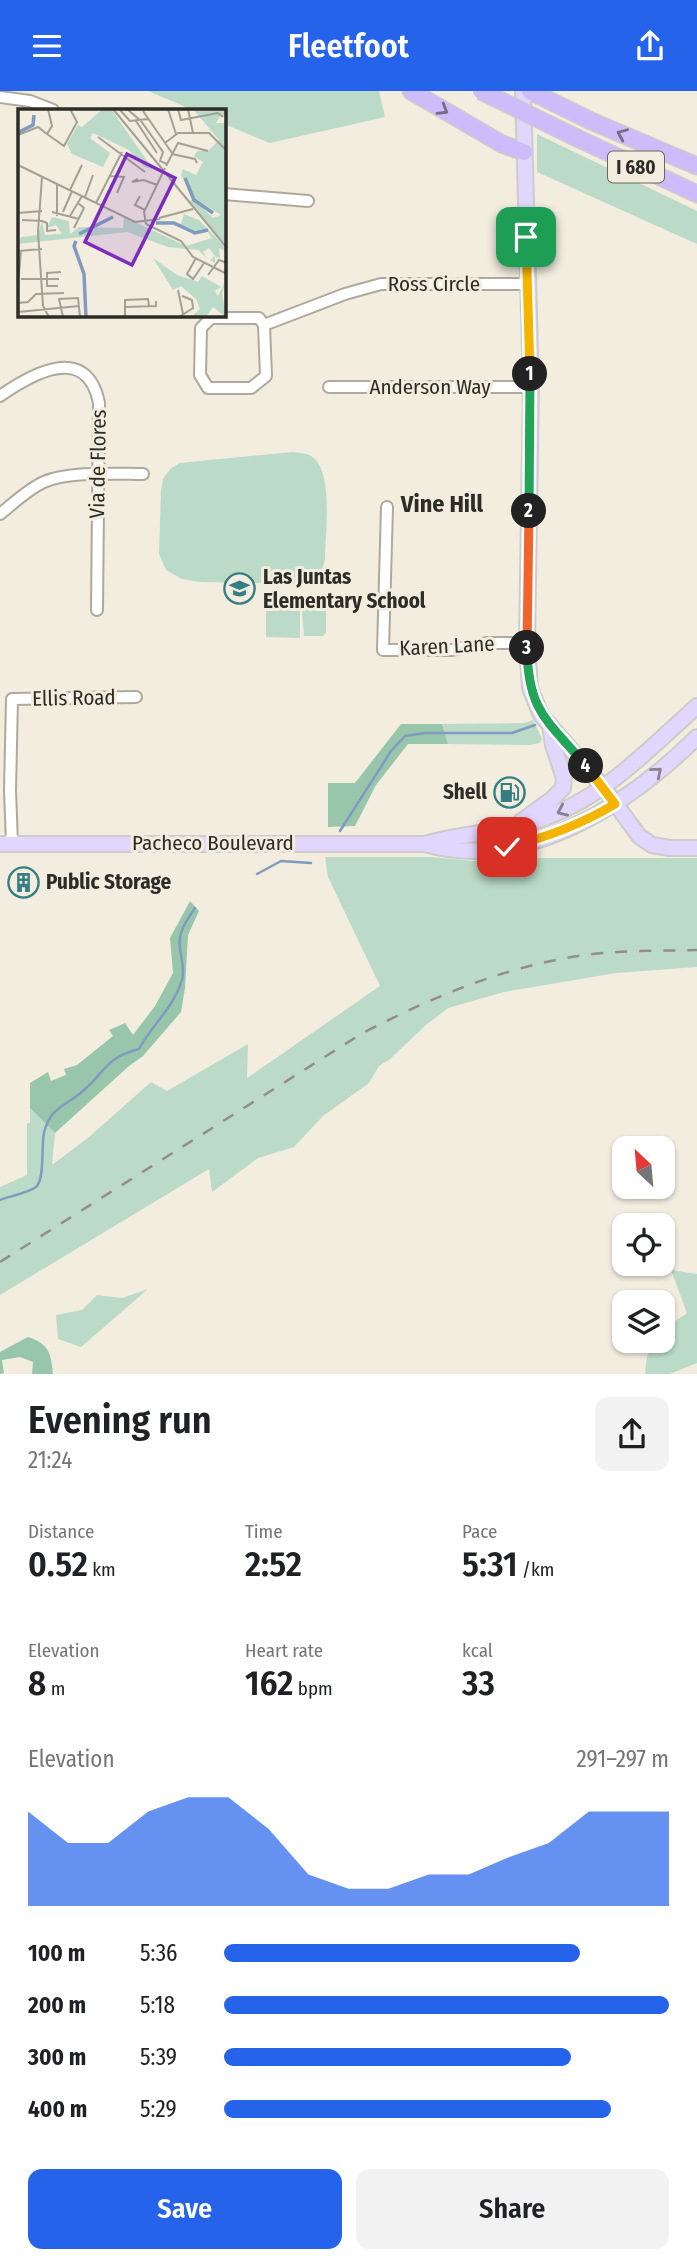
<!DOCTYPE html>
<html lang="en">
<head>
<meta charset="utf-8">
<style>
  :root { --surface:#fff; --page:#f2f2f2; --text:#202124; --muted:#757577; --accent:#2563eb }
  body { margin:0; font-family:"Fira Sans Condensed",sans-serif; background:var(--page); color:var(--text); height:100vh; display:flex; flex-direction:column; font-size:26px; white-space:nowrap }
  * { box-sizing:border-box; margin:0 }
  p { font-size:23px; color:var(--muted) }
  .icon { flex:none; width:38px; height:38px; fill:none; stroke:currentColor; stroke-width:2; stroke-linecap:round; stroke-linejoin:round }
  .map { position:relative; height:1283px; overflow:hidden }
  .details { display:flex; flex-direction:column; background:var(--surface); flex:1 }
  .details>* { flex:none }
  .needle { width:46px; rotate:334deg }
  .tools { position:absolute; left:612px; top:1045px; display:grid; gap:14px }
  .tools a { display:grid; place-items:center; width:63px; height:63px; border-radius:14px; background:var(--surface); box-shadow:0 2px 5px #0004; font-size:35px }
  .pin { position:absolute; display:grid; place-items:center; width:60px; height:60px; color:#fff; margin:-30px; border-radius:14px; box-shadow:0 4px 10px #0006 }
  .km { position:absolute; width:35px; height:35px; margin:-18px; border-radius:50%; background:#222; color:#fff; font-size:19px; line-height:35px; text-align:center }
  .round { display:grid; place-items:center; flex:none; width:74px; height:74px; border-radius:14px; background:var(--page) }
  .overview { display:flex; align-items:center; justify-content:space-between; height:119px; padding:0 28px }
  h1 { font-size:38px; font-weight:600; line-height:52px }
  .metrics { display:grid; grid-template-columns:repeat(3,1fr); gap:10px; height:119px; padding:7px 28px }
  .metrics div { display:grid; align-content:center }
  .metrics b { font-size:35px; font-weight:600 }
  .metrics small { font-size:19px; font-weight:400 }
  .metrics p { font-size:19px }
  .chart { height:196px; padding:14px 28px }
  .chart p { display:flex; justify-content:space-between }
  .chart svg { width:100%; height:126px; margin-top:7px; fill:var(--accent); opacity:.7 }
  .button { display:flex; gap:14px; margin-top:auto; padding:14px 28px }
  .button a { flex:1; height:80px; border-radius:14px; background:var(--accent); color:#fff; font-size:28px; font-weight:600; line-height:80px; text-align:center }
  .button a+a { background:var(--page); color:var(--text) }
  ul { padding:0 28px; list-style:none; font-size:23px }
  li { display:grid; grid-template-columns:112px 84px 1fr; align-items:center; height:52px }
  li i { height:18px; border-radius:9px; background:var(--accent) }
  header { display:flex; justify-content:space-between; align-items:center; height:91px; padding:0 28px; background:var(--accent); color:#fff; font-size:32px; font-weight:600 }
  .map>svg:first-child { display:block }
  .green { fill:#bbdbc8 }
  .forest { fill:#98c6ab }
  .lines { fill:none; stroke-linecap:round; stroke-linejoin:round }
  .stream { stroke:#809bc0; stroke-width:2.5 }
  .minor-casing { stroke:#aea99c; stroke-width:14 }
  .major-casing { stroke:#cdcccb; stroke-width:18 }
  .highway-casing { stroke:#cdcccb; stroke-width:19 }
  .minor { stroke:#fff; stroke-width:10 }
  .major { stroke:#e1d6fc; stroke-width:14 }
  .highway { stroke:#cdbbfa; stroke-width:16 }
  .rail { stroke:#928f85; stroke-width:2.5; stroke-dasharray:12 12; stroke-linecap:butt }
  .highway-bridge-casing { stroke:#cdcccb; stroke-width:19; stroke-linecap:butt }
  .highway-bridge { stroke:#cdbbfa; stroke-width:16 }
  .oneway { stroke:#756c85 }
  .oneway2 { stroke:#878191 }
  .split-1-casing { stroke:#fff; stroke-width:14 }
  .split-2-casing { stroke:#fff; stroke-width:14 }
  .split-3-casing { stroke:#fff; stroke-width:14 }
  .split-4-casing { stroke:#fff; stroke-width:14 }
  .split-5-casing { stroke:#fff; stroke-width:14 }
  .split-1 { stroke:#f5b400; stroke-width:9 }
  .split-2 { stroke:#22a559; stroke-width:9 }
  .split-3 { stroke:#f0652b; stroke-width:9 }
  .split-4 { stroke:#22a559; stroke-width:9 }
  .split-5 { stroke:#f5b400; stroke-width:9 }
  .labels { text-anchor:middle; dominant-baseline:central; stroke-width:6; stroke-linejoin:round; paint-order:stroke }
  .shield { fill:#f2eddf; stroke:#68665e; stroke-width:2 }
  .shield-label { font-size:19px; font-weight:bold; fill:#2d2c26 }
  .street-label { font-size:21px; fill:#2d2c26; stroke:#f2eddf }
  .poi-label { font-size:21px; font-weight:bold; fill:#2d2c26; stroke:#f2eddf; text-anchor:start }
  .quarter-label { font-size:24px; font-weight:bold; fill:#2d2c26; stroke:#f2eddf }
  .inset-river { fill:none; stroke:#809bc0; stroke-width:3.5 }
  .inset-road { fill:none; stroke:#a3a095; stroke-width:2 }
  .view { fill:#7b2cbf; fill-opacity:0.15; stroke:#7b2cbf; stroke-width:3.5 }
  .inset-edge { fill:none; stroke:#2d2c26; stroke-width:3.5 }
</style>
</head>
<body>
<header><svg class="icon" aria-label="menu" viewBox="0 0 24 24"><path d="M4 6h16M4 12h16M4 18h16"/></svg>Fleetfoot<svg class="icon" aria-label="share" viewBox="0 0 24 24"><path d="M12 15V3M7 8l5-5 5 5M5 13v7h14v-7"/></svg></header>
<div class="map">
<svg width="697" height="1283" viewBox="0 0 697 1283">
  <rect width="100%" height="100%" fill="#f2eddf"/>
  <g class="green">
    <path d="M148 0H379L385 26 270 52 224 33V19H193Z"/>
    <path d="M537 43 697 120V153L537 81Z"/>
    <path d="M293 361C298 362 305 362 309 364 335 375 325 444 325 468 322 483 316 490 300 493L200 491 182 488 166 479 159 463 161 399 163 388 170 378 180 372Z"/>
    <path d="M266 513H300V547L266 546Z"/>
    <path d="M305 514 326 516V542L323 545H304L302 519Z"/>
    <path d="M533 629 542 648 540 652 530 654 448 653 442 633 524 632Z"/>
    <path d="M325 766H431L473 770 532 767H697V876L616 882 504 901 448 917 426 934 390 968 379 975 369 992 323 1025 294 1056 258 1067 212 1101 209 1078 0 1204V1096L27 1084V1032H30V1017L55 1042 52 1074 89 1046 151 991 167 1000 248 953 247 987 380 895 328 786Z"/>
    <path d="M671 1179 697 1183V1272L670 1283H645L647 1265 658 1250H663C663 1235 676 1230 687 1222Z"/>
    <path d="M148 1198 81 1256 58 1248 56 1224 82 1219 97 1204 122 1207Z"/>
  </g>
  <g class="forest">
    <path d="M401 633H442L448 653H408L376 694 355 735 328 736V692H355Z"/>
    <path d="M190 810 199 820 188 844 185 897 181 921 143 965 129 975 55 1042 30 1017V992L48 981 51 990 66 984 64 978 77 974 113 945 109 939 125 932 133 944 155 915 173 882 170 847Z"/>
    <path d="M28 1246C49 1253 51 1262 53 1283H32L33 1271 20 1266 2 1269 4 1282 0 1283V1261Z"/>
  </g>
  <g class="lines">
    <g class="stream">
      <path d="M340 740 391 660 405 645 425 642H512L535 634"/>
      <path d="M257 783 281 770 311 772"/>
      <path d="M0 1109C10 1105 28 1102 36 1096 45 1088 41 1055 44 1042 50 1016 66 1015 83 1000 107 979 105 967 139 958 152 934 174 916 182 889 185 877 181 868 180 857 177 842 187 829 195 817"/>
    </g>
    <defs>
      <g id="minor">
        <path d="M0 6 30 10 53 19"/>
        <path d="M224 103 308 110"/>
        <path d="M211 227H259L264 234 266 285 251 297H208L200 284 201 237Z"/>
        <path d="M264 234 345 203 381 193H528"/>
        <path d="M329 296H531"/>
        <path d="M0 305C33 282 87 252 99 312L97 519"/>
        <path d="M387 416 383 559H452L486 552H527"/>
        <path d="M0 423C14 412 28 398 44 391 68 380 116 383 143 383"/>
        <path d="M12 753 10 699 12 608 136 606"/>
      </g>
      <g id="major">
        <path d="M523 0 531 296 527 552 530 597 541 624 604 697 639 745 652 754 670 757H697"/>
        <path d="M519 732 552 708 563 697 564 687 553 654 550 634"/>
        <path d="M0 753H425C461 742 500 742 536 730 602 709 647 660 697 615"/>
        <path d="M425 753C525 782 629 713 697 646"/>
      </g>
      <g id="highway">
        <path d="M411 0 502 53 524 61"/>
        <path d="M530 0 591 30 697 75"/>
        <path d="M577 47 697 103"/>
      </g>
    </defs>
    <use href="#minor" class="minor-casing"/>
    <use href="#major" class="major-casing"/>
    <use href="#highway" class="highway-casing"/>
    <use href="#minor" class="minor"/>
    <use href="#major" class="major"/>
    <use href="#highway" class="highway"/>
    <path class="rail" d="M0 1171 361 943C430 907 501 877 578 865 617 859 658 860 697 859"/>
    <defs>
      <path id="highway-bridge" d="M481 0 577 47"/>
    </defs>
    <use href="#highway-bridge" class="highway-bridge-casing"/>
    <use href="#highway-bridge" class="highway-bridge"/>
  </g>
  <defs><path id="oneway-chevron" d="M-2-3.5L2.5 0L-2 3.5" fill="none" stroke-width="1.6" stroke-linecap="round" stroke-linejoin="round" transform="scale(1.75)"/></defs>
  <g class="oneway">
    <use href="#oneway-chevron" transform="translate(443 19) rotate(31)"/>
    <use href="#oneway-chevron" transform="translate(622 43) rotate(-157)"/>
  </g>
  <g class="oneway2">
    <use href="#oneway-chevron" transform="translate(657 681) rotate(-40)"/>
    <use href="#oneway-chevron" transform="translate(562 720) rotate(156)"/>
  </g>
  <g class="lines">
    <defs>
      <path id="split-1" d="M526 146 530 283"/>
      <path id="split-2" d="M529 420 530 283"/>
      <path id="split-3" d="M527 557 529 420"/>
      <path id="split-4" d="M527 557C528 622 548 629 586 675"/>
      <path id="split-5" d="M507 756C545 747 582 733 615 713L586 675"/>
    </defs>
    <use href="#split-1" class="split-1-casing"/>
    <use href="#split-2" class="split-2-casing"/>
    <use href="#split-3" class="split-3-casing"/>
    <use href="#split-4" class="split-4-casing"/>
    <use href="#split-5" class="split-5-casing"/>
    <use href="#split-1" class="split-1"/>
    <use href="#split-2" class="split-2"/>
    <use href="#split-3" class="split-3"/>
    <use href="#split-4" class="split-4"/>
    <use href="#split-5" class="split-5"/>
  </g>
  <defs>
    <symbol id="school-ring" viewBox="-11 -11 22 22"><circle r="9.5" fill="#f2eddf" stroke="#357e81" stroke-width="1.5"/><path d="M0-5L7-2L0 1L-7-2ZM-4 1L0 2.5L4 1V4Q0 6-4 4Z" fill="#357e81"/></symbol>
    <symbol id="fuel-ring" viewBox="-11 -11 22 22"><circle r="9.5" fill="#f2eddf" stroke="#357e81" stroke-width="1.5"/><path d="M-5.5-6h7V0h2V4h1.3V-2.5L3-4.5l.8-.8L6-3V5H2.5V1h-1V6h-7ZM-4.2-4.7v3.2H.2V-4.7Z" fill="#357e81"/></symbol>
    <symbol id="building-ring" viewBox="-11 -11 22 22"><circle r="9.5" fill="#f2eddf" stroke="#357e81" stroke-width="1.5"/><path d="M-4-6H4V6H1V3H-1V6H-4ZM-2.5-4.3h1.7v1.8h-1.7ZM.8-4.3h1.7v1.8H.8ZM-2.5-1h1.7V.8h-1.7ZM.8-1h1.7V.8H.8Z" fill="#357e81"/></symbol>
  </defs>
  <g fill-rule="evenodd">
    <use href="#school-ring" x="222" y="480" width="35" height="35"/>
    <use href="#fuel-ring" x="492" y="684" width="35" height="35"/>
    <use href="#building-ring" x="6" y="774" width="35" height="35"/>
  </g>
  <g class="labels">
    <rect class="shield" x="608" y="60.5" width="56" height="31" rx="5"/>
    <g class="shield-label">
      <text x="636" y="76">I 680</text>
    </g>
    <g class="street-label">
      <text x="434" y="193">Ross Circle</text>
      <text x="430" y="296">Anderson Way</text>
      <text transform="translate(98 373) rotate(-89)">Via de Flores</text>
      <text transform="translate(447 555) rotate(-3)">Karen Lane</text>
      <text transform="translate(74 607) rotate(-1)">Ellis Road</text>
      <text x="213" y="752">Pacheco Boulevard</text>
    </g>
    <g class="poi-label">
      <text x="263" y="486">Las Juntas<tspan x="263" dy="24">Elementary School</tspan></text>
      <text x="487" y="701" text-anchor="end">Shell</text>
      <text x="46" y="791">Public Storage</text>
    </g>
    <g class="quarter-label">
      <text x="442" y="413">Vine Hill</text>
    </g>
  </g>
  <g transform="translate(18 18)">
    <rect width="208" height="208" fill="#f2eddf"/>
    <path d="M85 0H93L135 60 126 58 111 41 75 24 72 29 92 44 85 58 54 45 49 35 60 16 64 18ZM175 0H208V10L203 5 198 14H208V136L172 92 175 90 195 109 203 106 177 90 163 66 165 60 178 66 185 53 176 47 179 42H190L201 31ZM166 105 181 111 208 139 209 143 201 139 202 149 197 148V154L192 151 197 147 191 139 185 143 190 150 180 141 150 138 109 123 0 135 3 128 20 126 24 112 27 126 44 125 38 116 29 119 34 108 51 112 52 125 61 118 105 119 106 108 168 137 194 129 189 122 177 125 153 115 136 113 163 115ZM135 149 159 166 180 173 184 167 196 174 203 178 197 182 200 187 208 171 204 184 208 208 195 198 189 206 173 208 182 200 178 190 163 177 155 181Z" fill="#bbdbc8"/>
    <path class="inset-river" d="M1 23 15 16 16 6M167 69 176 91 195 104M138 114H156L177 124 190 121M61 125 95 108M58 132 56 137 66 165 68 208"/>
    <path class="inset-road" d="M30 0 34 17 29 25 46 37 59 13 52 0M95 0 209 139M109 0 123 12 145 43 142 52 149 55M150 0 158 25M160 0 163 11 200 4 205 8M170 0 175 24M102 1 112 12 130 10M125 2 154 44M118 12 139 44M0 26 20 18 29 25M80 28 127 63M147 34 160 24H191L209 42M154 45 177 50 179 54M0 56 117 113 142 110M148 57 160 34 190 42M92 67 106 68 99 84M24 68 20 123 25 197 31 208M120 70 114 73 126 71 139 76M39 75V107M52 81 64 56M122 87 117 96 127 101M67 88 75 66M78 94 104 43M34 103 61 110M45 103 54 82M0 104 24 102M52 107 64 87M141 109 175 100M4 111 24 112 29 114V122L38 121M128 115 163 132 175 148 209 165M128 115 126 103 147 59M56 119 66 99 60 94M0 142 24 140M178 149 169 165 175 170 186 154M190 166 201 151 209 154M3 170H41M0 175 3 142M40 177H29V164L43 163M160 181 165 205M0 194 10 193 18 185 46 184M107 198 138 197V192M0 203 61 197M45 208 41 190 60 189 62 208M107 208V191L130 190 131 197M161 208 175 199 174 191 164 187"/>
    <path class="view" d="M109 45 157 69 114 156 67 133Z"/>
    <rect width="208" height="208" class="inset-edge"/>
  </g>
</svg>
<div class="tools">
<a><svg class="needle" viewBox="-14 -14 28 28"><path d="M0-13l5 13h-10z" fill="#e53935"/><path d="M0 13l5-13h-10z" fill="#757577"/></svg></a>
<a><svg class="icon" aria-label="locate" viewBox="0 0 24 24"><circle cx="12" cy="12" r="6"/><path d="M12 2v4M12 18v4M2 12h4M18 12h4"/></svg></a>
<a><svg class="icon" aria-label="layers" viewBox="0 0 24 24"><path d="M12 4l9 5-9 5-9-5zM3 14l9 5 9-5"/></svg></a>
</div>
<div class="pin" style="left:526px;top:146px;background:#1e9e55"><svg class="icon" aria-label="arrive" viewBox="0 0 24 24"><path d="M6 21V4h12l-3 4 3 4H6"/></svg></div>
<div class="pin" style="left:507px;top:756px;background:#d93025"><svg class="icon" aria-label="check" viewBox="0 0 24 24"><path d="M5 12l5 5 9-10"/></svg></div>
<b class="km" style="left:530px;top:283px">1</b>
<b class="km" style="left:529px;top:420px">2</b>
<b class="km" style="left:527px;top:557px">3</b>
<b class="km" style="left:586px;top:675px">4</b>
</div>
<section class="details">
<div class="overview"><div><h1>Evening run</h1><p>21:24</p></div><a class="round"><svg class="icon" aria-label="share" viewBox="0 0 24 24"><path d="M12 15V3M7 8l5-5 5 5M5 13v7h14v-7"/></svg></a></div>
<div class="metrics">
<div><p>Distance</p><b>0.52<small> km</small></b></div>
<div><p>Time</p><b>2:52</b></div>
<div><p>Pace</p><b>5:31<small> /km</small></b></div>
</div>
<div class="metrics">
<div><p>Elevation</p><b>8<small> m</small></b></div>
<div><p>Heart rate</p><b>162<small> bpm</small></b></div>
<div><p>kcal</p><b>33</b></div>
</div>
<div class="chart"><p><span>Elevation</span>291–297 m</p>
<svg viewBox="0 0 160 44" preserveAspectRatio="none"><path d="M0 44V11L10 22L20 22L30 11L40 6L50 6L60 17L70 33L80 38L90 38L100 33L110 33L120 27L130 22L140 11L150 11L160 11V44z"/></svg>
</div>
<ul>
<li><b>100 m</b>5:36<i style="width:80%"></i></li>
<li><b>200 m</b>5:18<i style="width:100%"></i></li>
<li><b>300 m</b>5:39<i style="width:78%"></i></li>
<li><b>400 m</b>5:29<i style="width:87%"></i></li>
</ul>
<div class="button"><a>Save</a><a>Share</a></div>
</section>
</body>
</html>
